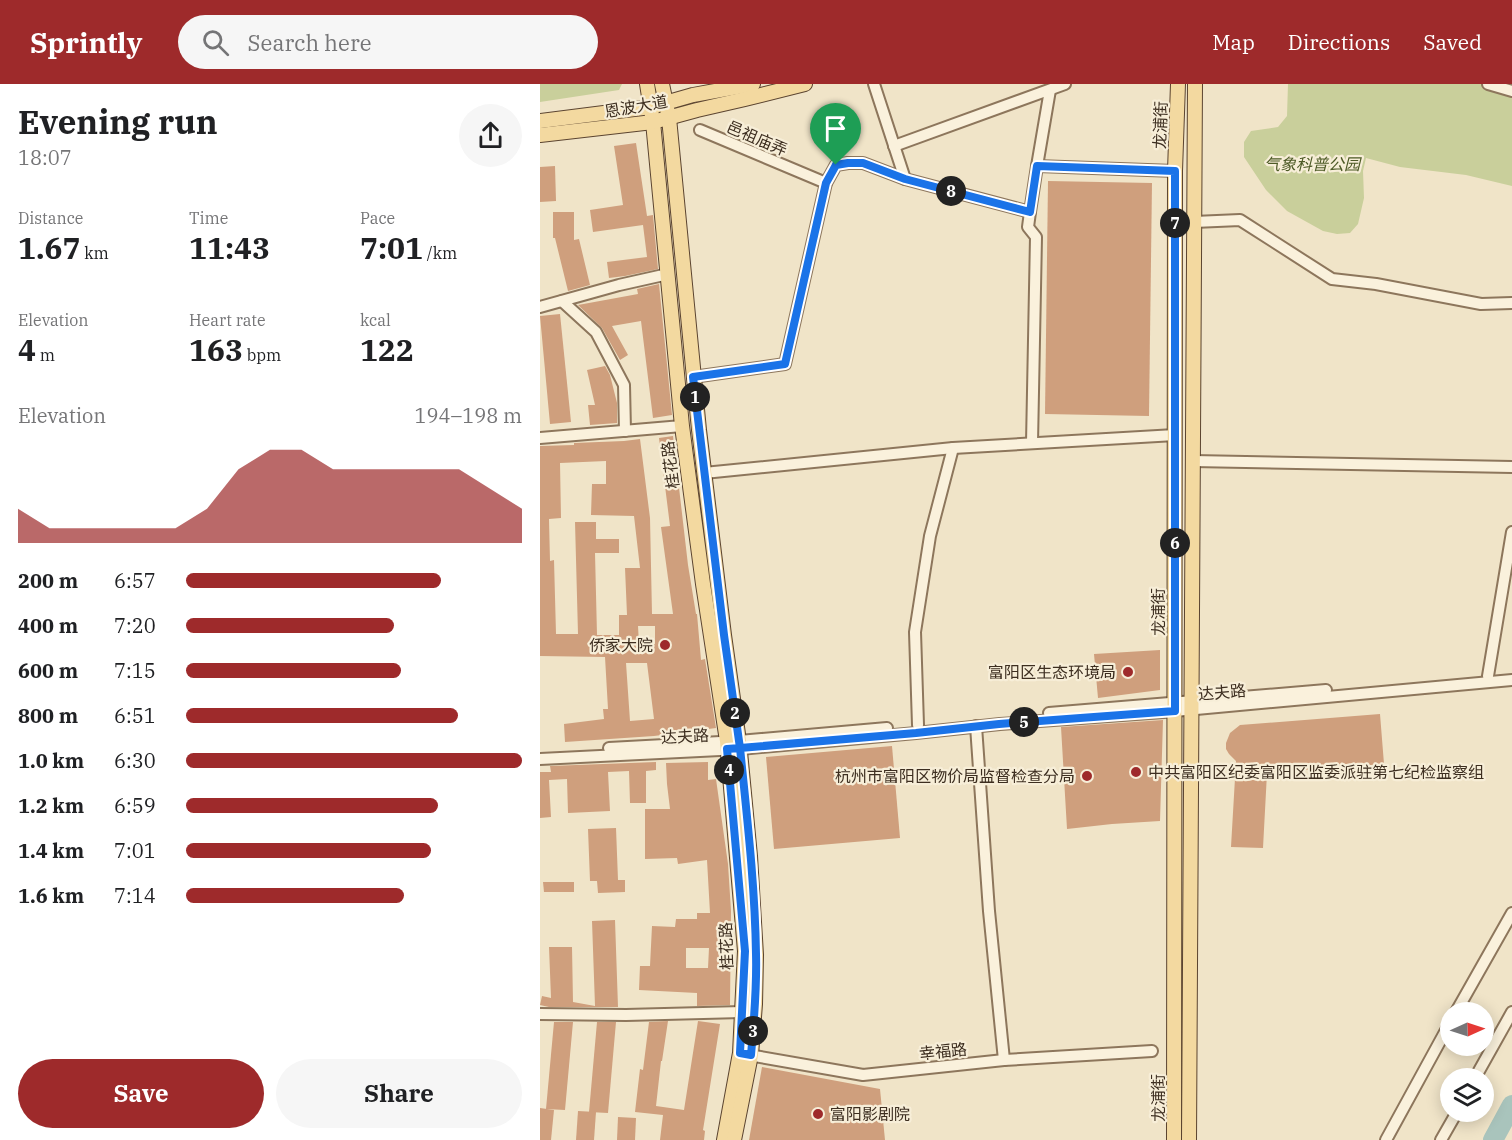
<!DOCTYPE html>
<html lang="en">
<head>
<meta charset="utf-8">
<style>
  :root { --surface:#fff; --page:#f6f6f6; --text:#202124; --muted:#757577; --accent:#9e2a2b }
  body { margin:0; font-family:"IBM Plex Serif","Noto Sans SC",serif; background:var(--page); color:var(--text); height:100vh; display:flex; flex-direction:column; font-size:22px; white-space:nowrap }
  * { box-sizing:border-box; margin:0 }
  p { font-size:20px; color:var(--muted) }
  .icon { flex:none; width:33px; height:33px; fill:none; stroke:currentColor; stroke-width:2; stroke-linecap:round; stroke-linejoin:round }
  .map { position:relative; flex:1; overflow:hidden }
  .panel { display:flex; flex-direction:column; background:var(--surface); width:540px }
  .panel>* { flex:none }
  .needle { width:39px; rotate:87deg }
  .tools { position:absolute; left:900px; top:918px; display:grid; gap:12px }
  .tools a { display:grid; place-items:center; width:54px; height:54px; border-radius:50%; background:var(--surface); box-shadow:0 3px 15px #0003; font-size:30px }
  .pin { position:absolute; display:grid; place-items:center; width:51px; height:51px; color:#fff; margin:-62px -26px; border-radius:50% 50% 50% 0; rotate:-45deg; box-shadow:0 0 6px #0007 }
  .pin .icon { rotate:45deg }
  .km { position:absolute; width:30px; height:30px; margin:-15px; border-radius:50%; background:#222; color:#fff; font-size:16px; line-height:30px; text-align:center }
  .round { display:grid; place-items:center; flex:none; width:63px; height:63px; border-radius:32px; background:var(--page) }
  .overview { display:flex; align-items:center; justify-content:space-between; height:102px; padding:0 18px }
  h1 { font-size:33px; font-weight:800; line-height:45px }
  .stats { display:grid; grid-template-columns:repeat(3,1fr); gap:9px; height:102px; padding:6px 18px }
  .stats div { display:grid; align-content:center }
  .stats b { font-size:30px; font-weight:800 }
  .stats small { font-size:16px; font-weight:400 }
  .stats p { font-size:16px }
  .chart { height:168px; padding:12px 18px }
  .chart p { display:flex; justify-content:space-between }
  .chart svg { width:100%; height:108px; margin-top:6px; fill:var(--accent); opacity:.7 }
  .cta { display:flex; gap:12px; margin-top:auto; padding:12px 18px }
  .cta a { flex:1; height:69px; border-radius:36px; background:var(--accent); color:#fff; font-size:24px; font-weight:800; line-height:69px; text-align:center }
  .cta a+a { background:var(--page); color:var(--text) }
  ul { padding:0 18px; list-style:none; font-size:20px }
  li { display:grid; grid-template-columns:96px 72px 1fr; align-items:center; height:45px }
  li i { height:15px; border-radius:8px; background:var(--accent) }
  header { display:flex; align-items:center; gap:36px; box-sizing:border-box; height:84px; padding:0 30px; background:var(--accent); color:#fff }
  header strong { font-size:28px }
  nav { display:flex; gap:33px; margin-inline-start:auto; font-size:21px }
  .search { width:420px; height:54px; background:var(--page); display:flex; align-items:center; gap:15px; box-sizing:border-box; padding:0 21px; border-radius:33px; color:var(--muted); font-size:22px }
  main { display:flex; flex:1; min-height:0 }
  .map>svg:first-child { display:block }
  .green { fill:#c9cf9b }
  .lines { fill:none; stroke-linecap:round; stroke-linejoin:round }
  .river { stroke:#a9c4bc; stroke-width:20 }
  .building { fill:#cf9f7d; fill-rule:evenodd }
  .minor-casing { stroke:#8d765c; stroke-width:14 }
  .major-casing { stroke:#5b4430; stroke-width:16 }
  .minor { stroke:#faf1dc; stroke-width:10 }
  .major { stroke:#f3d9a0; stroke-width:14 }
  .route-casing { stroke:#fff; stroke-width:12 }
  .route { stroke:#1a73e8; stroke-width:8 }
  .poi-dot { fill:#9e2a2b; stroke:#f7eed8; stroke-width:2 }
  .labels { text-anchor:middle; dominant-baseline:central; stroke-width:4.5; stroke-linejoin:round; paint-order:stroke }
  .street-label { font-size:16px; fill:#3d2e20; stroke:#f7eed8 }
  .park-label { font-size:16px; font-style:italic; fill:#4d5a26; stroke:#f7eed8 }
  .poi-label { font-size:16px; fill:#3d2e20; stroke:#f7eed8; text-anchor:end }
</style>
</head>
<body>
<header>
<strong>Sprintly</strong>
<div class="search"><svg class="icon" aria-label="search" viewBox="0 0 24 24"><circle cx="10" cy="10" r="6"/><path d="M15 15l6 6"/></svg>Search here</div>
<nav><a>Map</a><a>Directions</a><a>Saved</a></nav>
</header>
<main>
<section class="panel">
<div class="overview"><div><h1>Evening run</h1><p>18:07</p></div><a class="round"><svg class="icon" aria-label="share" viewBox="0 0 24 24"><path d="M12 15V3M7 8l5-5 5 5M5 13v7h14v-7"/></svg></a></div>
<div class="stats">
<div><p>Distance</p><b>1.67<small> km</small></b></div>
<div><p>Time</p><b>11:43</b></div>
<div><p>Pace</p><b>7:01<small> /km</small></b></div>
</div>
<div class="stats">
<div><p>Elevation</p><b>4<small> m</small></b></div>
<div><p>Heart rate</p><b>163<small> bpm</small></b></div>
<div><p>kcal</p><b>122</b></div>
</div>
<div class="chart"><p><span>Elevation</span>194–198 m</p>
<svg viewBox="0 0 160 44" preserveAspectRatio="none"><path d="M0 44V30L10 38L20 38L30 38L40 38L50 38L60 30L70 14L80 6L90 6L100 14L110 14L120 14L130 14L140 14L150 22L160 30V44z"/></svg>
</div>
<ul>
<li><b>200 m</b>6:57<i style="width:76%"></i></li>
<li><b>400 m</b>7:20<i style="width:62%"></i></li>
<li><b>600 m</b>7:15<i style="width:64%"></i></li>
<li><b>800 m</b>6:51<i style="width:81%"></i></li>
<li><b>1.0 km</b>6:30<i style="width:100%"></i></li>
<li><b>1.2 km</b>6:59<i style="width:75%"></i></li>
<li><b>1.4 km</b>7:01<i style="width:73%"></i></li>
<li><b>1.6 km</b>7:14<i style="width:65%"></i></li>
</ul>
<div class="cta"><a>Save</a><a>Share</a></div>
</section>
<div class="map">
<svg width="972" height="1056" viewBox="0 0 972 1056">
  <rect width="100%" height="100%" fill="#f0e4c8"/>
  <g class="green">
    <path d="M0 0H82L79 6 0 18Z"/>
    <path d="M748 0H972V102L926 91 860 83 826 74 823 87 824 114 818 140 810 149 797 150 783 147 747 127 726 106 704 73V58L711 47 738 43 747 32Z"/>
  </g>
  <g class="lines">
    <path class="river" d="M953 1056 972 1021"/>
  </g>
  <g class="building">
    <path d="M96 59 107 132 113 131 118 185 85 192 69 194 67 178 107 173 103 141 53 148 50 126 83 121 74 62Z"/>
    <path d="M15 82 16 117 0 118V83Z"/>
    <path d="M508 97 612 99 609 332 505 330Z"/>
    <path d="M13 128H34V156L39 155 50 201 28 207 15 154H13Z"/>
    <path d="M119 200 132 331 113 334 101 237 72 242 88 271 80 276 62 244 38 221 98 210 97 205Z"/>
    <path d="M20 230 31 338 10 340 0 232Z"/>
    <path d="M65 282 70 291 77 319V339L50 341 48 321H55L47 286Z"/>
    <path d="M133 352 148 481 156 530H157L161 576 165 575 176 644 114 652 25 658 24 640 64 635 63 625H68L65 573 0 572V362L34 361V359L84 357 100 355 110 434 112 530H133L121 443 130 442 119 354ZM66 377V400H52L51 431 94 432 100 484H85L87 531H79V551H57L55 469H79V455H56V438H35L38 550H16L14 476 10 477 9 435 21 434 20 379ZM98 542H115V560H99ZM86 579H107L114 635 90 637Z"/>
    <path d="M620 566V606L558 614 554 570Z"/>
    <path d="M840 630 844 680 727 689 723 764 691 763 696 677 689 670 686 665V659L690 649 700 641Z"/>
    <path d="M623 636 620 737 572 740 527 745 521 643Z"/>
    <path d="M352 662 360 754 234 765 226 673Z"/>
    <path d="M116 678V686L106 687V719H90L89 687 68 688 70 727 28 729 27 695 9 696 11 733 0 734V688H11L10 682Z"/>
    <path d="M168 678V696L176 695 188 780 191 827 190 921 157 922V909L99 906 100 882H110L112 842 135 843 136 835H157V829H170L167 776 138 780 137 774 105 775V725H130L127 700 126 679ZM146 864H169L168 884H146Z"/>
    <path d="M76 744 78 796H85V808L58 809 57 797H50L48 745Z"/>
    <path d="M3 798H34V808H4Z"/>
    <path d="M75 836 78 923H9L0 921 2 912 11 914 9 863H32L33 918 55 922 52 837Z"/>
    <path d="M128 937 122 977H121L116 1022 144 1026 158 937 180 940 163 1046 165 1047 164 1056H120L123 1031 95 1028 100 985 103 986 109 938Z"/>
    <path d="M14 938H33L25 1026 6 1025Z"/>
    <path d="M57 938H76L68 1029 49 1028Z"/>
    <path d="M222 983 340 1005 345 1056H209Z"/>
    <path d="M0 1024 14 1026 11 1056H0Z"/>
    <path d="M38 1027 56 1028 54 1056H36Z"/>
    <path d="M78 1033 96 1034 95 1056H77Z"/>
  </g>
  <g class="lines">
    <defs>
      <g id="minor">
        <path d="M334 0 365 95"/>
        <path d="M948 0 972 7"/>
        <path d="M160 46 286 99 296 81 308 79H323L365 95 490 128 497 82 635 87"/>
        <path d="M354 62 525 0"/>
        <path d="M497 82 510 6"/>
        <path d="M490 128 488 143 496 153 492 359"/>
        <path d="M654 138 700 136 792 195 836 200 941 220 972 219"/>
        <path d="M22 217 56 248 84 301 85 347"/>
        <path d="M0 223 79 201 128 190"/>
        <path d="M153 293 245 280 286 99"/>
        <path d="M0 354 142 342"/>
        <path d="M653 377 972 383"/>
        <path d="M164 389 413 364 635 351"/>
        <path d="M948 592 972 448"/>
        <path d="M509 629 786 606"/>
        <path d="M378 641 375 548 390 452 413 364"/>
        <path d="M436 642 449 827 464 976"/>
        <path d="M69 664 199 657 347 644"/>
        <path d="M0 675 200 665 376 649 460 640 624 628 972 596"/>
        <path d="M916 928 972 829"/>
        <path d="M0 930 86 931 202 928"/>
        <path d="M203 970 323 991 464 976 612 967"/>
        <path d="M935 994 972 928"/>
        <path d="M846 1056 910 939"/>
        <path d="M901 1056 917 1028"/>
      </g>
      <g id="major">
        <path d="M107 0 113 38 142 342 163 500 187 657 205 867 200 969 184 1056"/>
        <path d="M122 0 129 34 159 346 184 551 199 657 210 772 216 871 215 920 211 971 194 1056"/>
        <path d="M0 37 111 23 153 11 213 0"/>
        <path d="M0 51 113 38 157 26 205 15 265 0"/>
        <path d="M634 1056 635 87 638 0"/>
        <path d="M649 1056 655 0"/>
      </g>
    </defs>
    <use href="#minor" class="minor-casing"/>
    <use href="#major" class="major-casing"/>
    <use href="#minor" class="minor"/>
    <use href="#major" class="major"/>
  </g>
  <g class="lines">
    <defs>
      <path id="route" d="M296 81 286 99 245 280 153 293 184 551 199 657 200 664C207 733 215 802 216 870 217 904 214 938 211 971L200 969 205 867 187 665 200 664 376 649 459 640 635 627V87L497 82 490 128 365 95 323 79H308L296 81"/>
    </defs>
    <use href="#route" class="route-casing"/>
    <use href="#route" class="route"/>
  </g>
  <g class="poi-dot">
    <circle cx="125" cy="561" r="6"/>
    <circle cx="588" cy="588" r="6"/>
    <circle cx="596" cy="688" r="6"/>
    <circle cx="547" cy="692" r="6"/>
    <circle cx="278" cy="1030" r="6"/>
  </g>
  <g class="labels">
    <g class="street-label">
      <text transform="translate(96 22) rotate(-10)">恩波大道</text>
      <text transform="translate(620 41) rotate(-88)">龙浦街</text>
      <text transform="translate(217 54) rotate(23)">邑祖庙弄</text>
      <text transform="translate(130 381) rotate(-97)">桂花路</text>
      <text transform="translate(618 528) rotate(-90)">龙浦街</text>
      <text transform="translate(682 608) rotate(-5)">达夫路</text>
      <text transform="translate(145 652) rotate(-3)">达夫路</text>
      <text transform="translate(186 862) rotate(-92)">桂花路</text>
      <text transform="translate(403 967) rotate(-6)">幸福路</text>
      <text transform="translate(618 1014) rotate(-90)">龙浦街</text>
    </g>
    <g class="park-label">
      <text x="772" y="80">气象科普公园</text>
    </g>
    <g class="poi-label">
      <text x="113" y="561">侨家大院</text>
      <text x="576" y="588">富阳区生态环境局</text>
      <text x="608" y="688" text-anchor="start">中共富阳区纪委富阳区监委派驻第七纪检监察组</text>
      <text x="535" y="692">杭州市富阳区物价局监督检查分局</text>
      <text x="290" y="1030" text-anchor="start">富阳影剧院</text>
    </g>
  </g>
</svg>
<div class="tools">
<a><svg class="needle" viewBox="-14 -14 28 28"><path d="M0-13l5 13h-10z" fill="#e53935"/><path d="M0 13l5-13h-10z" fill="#757577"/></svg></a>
<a><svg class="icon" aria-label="layers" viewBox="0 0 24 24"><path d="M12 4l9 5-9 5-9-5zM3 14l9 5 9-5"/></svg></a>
</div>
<div class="pin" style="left:296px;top:81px;background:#1e9e55"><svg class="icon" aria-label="arrive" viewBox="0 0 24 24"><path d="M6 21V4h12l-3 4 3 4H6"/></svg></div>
<b class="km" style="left:155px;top:313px">1</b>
<b class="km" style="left:195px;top:629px">2</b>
<b class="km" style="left:213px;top:947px">3</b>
<b class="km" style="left:189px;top:686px">4</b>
<b class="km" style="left:484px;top:638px">5</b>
<b class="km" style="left:635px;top:459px">6</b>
<b class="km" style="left:635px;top:139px">7</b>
<b class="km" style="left:411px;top:107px">8</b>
</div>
</main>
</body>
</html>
